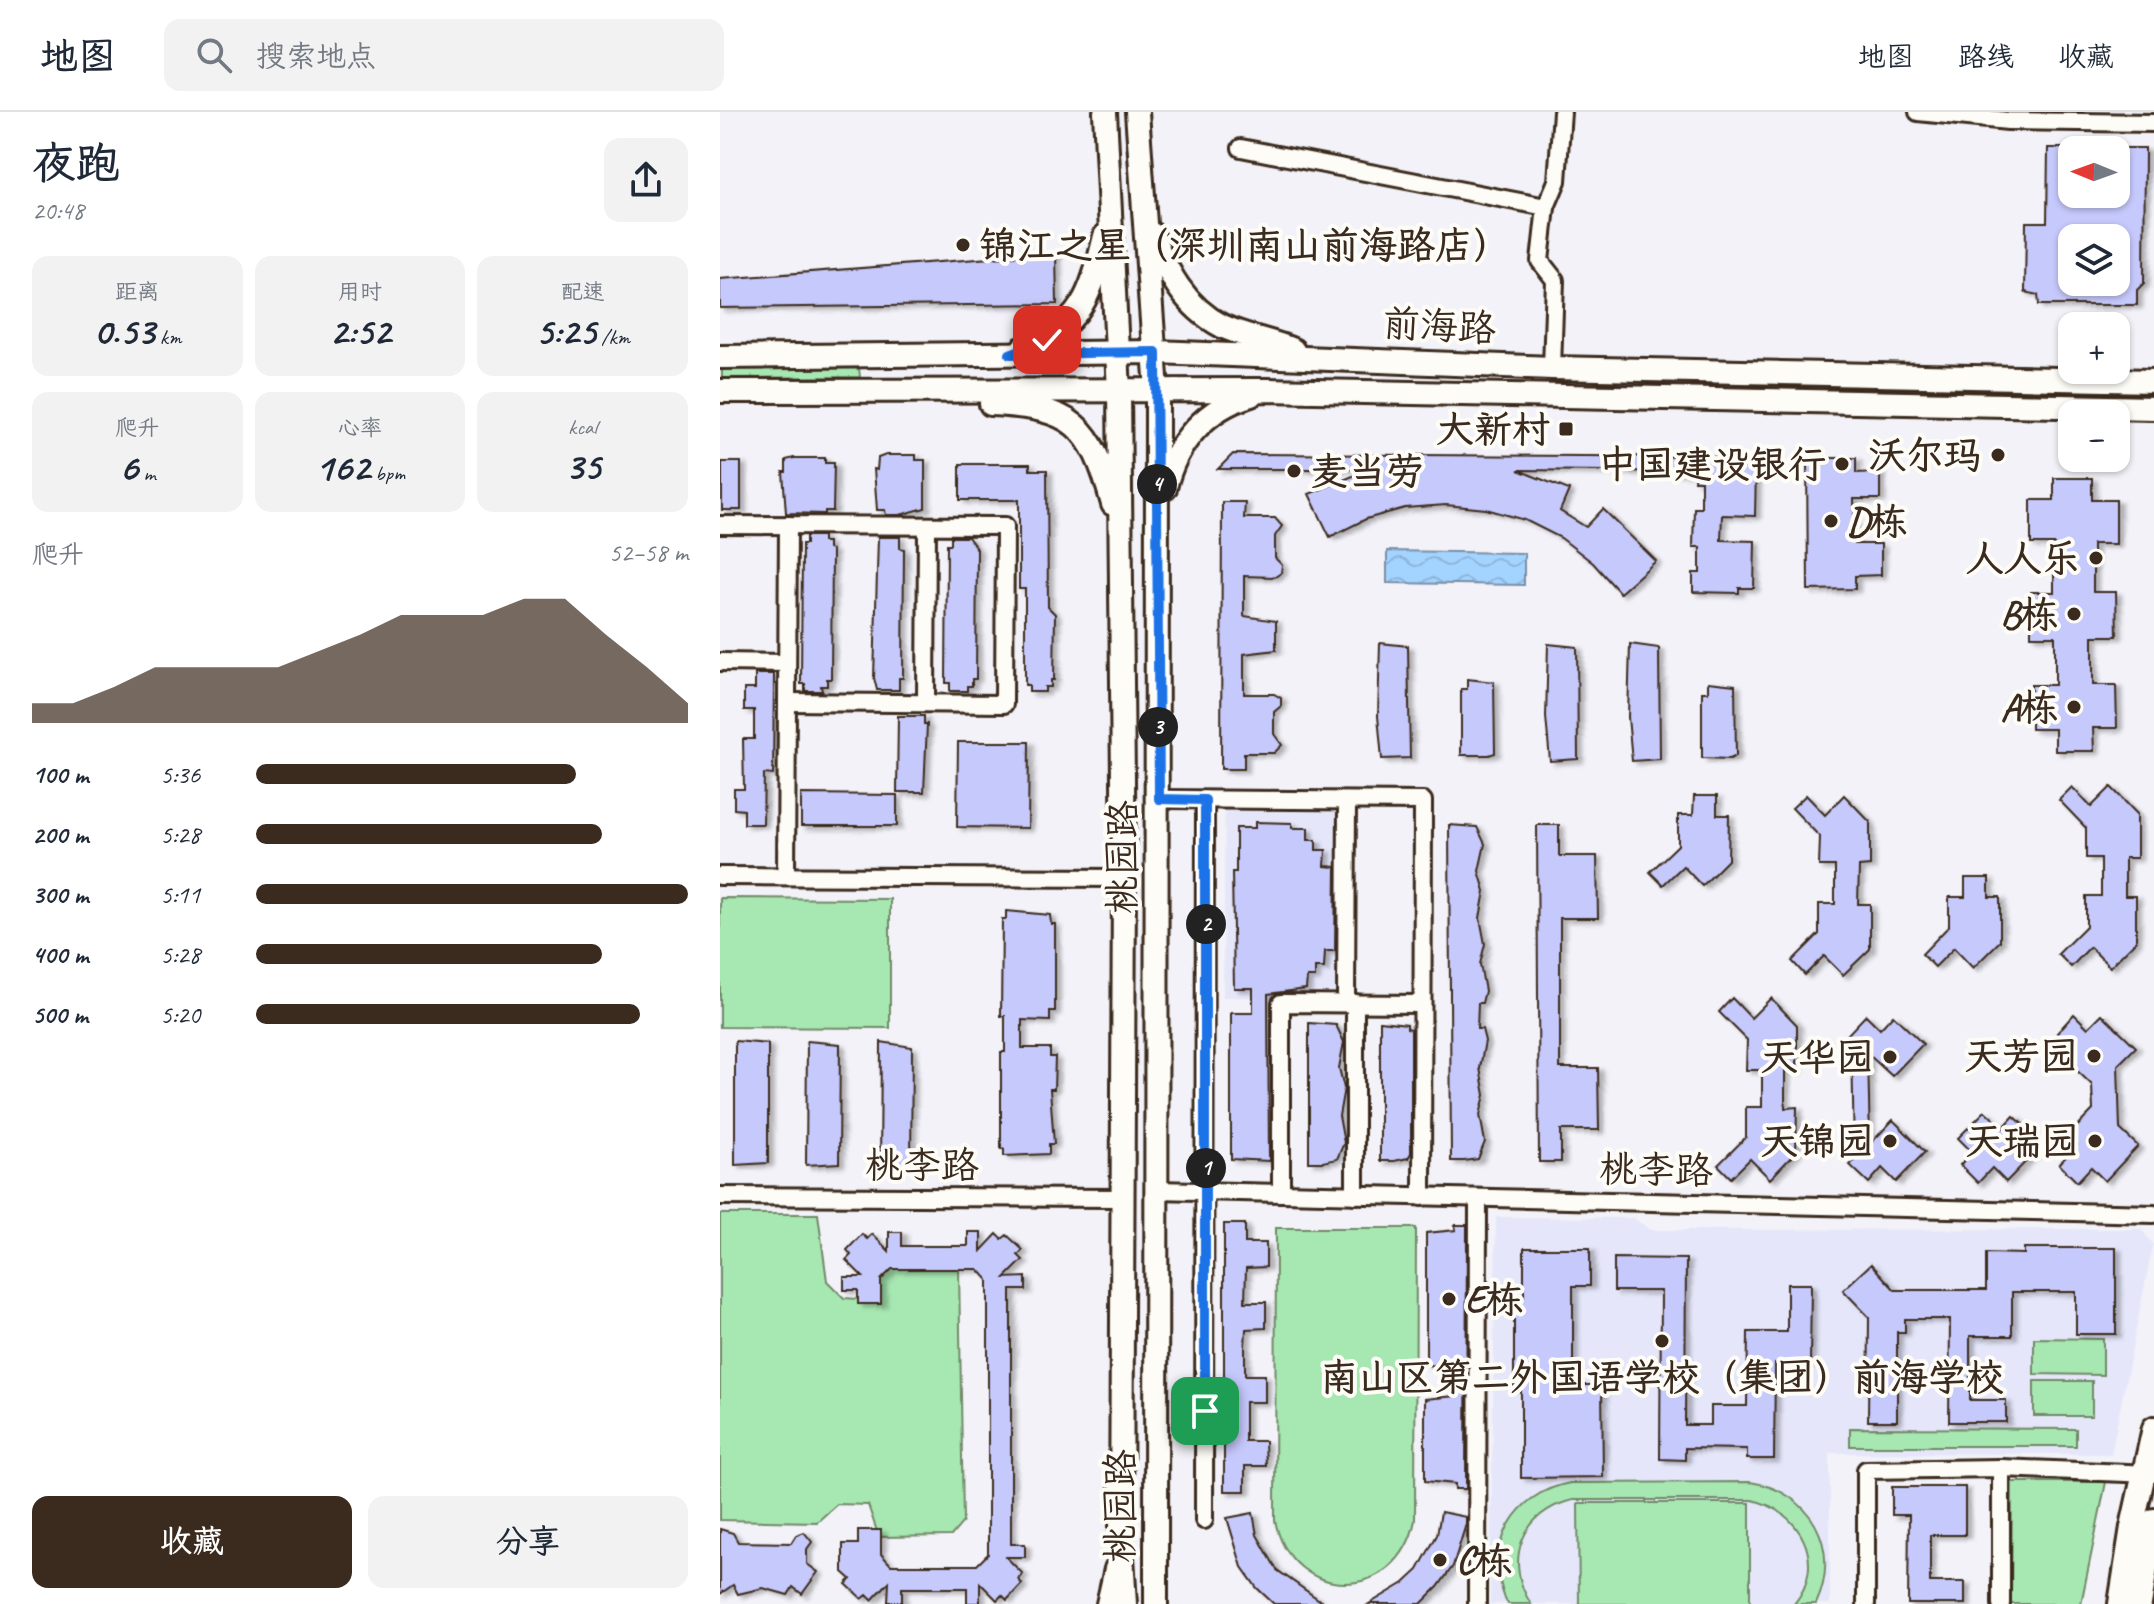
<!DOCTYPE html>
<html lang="zh">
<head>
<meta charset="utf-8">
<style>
  :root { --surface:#fff; --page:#f2f2f3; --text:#1f2937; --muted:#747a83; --line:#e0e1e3; --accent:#3b2a1e }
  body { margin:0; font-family:Caveat,"LXGW WenKai TC",sans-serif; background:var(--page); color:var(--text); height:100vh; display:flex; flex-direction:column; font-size:30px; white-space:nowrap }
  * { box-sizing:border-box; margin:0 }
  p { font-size:26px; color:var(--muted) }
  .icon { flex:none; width:44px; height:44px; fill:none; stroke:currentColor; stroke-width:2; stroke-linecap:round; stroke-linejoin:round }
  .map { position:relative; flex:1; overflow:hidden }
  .sheet { display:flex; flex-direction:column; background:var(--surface); width:720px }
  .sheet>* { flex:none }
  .needle { width:52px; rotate:271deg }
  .fabs { position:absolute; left:1338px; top:24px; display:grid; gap:16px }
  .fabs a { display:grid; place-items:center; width:72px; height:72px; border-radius:16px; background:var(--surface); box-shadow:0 2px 6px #0004; font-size:40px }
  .pin { position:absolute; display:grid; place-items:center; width:68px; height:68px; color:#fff; margin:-34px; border-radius:16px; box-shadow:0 4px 12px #0006 }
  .km { position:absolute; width:40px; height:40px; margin:-20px; border-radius:50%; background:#222; color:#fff; font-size:22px; line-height:40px; text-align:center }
  .round { display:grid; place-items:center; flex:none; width:84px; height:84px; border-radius:16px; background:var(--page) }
  .head { display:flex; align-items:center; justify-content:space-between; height:136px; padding:0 32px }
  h1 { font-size:44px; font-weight:800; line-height:60px }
  .metrics { display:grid; grid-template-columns:repeat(3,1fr); gap:12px; height:136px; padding:8px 32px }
  .metrics div { display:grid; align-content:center; border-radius:16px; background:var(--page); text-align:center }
  .metrics b { font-size:40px; font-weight:800 }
  .metrics small { font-size:22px; font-weight:400 }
  .metrics p { font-size:22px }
  .chart { height:224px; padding:16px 32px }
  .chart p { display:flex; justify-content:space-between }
  .chart svg { width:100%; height:144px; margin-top:8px; fill:var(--accent); opacity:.7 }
  .cta { display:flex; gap:16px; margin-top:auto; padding:16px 32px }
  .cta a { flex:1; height:92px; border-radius:16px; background:var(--accent); color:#fff; font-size:32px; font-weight:800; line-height:92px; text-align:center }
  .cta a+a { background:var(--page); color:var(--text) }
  ul { padding:0 32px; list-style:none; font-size:26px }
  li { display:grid; grid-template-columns:128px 96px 1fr; align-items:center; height:60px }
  li i { height:20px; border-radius:10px; background:var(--accent) }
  header { display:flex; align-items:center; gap:48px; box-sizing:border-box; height:112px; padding:0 40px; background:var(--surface); border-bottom:2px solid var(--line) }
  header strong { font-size:38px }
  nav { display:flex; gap:44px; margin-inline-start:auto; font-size:28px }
  .search { width:560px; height:72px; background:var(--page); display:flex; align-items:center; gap:20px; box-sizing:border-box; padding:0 28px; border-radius:16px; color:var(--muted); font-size:30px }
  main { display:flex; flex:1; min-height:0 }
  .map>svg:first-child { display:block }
  .built { fill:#e5e6f9 }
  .green { fill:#a7e8b2; stroke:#718968; stroke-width:2 }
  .forest { fill:url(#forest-firs); stroke:#718968; stroke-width:2 }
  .water { fill:url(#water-waves); stroke:#798fa5; stroke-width:2 }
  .building { fill:#c6c9fc; stroke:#3b2a1e; stroke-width:2; fill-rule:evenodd; filter:url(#shadow) }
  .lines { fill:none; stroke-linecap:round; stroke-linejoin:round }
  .minor-casing { stroke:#3b2a1e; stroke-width:22 }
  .major-casing { stroke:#3b2a1e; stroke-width:28 }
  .minor { stroke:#fdfcf7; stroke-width:16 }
  .major { stroke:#fdfcf7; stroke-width:22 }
  .route-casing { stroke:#fff; stroke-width:16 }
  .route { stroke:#1a73e8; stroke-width:10 }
  .poi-dot { fill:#3b2a1e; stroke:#fdfcf7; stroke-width:3 }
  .labels { text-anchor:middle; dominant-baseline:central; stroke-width:8; stroke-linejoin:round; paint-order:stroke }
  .poi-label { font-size:38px; font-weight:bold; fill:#3b2a1e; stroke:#fdfcf7; text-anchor:end }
  .street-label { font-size:38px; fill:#3b2a1e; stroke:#fdfcf7 }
</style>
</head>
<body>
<header>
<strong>地图</strong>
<div class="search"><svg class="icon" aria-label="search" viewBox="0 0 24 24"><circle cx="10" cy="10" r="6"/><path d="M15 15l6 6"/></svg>搜索地点</div>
<nav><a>地图</a><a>路线</a><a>收藏</a></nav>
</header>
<main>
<section class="sheet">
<div class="head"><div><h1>夜跑</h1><p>20:48</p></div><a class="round"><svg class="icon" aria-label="share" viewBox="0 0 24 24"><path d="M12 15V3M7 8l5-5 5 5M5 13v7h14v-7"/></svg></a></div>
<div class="metrics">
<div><p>距离</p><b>0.53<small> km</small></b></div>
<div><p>用时</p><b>2:52</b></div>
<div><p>配速</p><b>5:25<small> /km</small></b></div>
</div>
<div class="metrics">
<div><p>爬升</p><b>6<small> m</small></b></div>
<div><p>心率</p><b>162<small> bpm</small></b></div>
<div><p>kcal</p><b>35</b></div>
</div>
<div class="chart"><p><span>爬升</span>52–58 m</p>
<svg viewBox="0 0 160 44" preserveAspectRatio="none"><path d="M0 44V38L10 38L20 33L30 27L40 27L50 27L60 27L70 22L80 17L90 11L100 11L110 11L120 6L130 6L140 17L150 27L160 38V44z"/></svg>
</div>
<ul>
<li><b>100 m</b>5:36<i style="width:74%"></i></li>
<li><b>200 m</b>5:28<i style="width:80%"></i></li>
<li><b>300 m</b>5:11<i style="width:100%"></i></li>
<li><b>400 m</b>5:28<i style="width:80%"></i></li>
<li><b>500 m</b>5:20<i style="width:89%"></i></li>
</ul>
<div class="cta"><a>收藏</a><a>分享</a></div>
</section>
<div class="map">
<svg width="1434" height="1492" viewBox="0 0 1434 1492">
  <defs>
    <pattern id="forest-firs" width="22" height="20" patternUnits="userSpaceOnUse" patternTransform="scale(2)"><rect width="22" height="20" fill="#a7e8b2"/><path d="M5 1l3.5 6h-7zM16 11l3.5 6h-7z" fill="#91c799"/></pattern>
    <pattern id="water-waves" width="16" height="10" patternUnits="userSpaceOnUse" patternTransform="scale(2)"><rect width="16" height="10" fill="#a3d3ff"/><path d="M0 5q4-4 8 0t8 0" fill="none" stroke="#8db5da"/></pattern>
    <filter id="shadow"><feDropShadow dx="5" dy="3" stdDeviation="2" flood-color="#0004"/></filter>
  </defs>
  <rect width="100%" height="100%" fill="#f2f2f8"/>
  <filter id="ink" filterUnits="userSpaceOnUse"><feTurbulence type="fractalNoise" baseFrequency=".0125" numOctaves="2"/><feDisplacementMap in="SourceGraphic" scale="16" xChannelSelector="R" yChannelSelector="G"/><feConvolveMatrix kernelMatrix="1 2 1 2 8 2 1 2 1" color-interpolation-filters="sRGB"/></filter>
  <g filter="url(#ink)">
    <g class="built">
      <path d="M505 677 637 679 635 886 503 885Z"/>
      <path d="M776 1105 913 1106 931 1118 1421 1117 1433 1132 1391 1342 1110 1341V1492H770Z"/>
    </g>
    <g class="green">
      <path d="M0 786 170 787V916L0 915Z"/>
      <path d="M0 1102H98L107 1169 124 1186 152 1188 160 1148 239 1156 243 1410 231 1424 159 1425 148 1393 117 1392 97 1410 0 1408Z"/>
      <path d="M556 1116H696L695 1408C679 1492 571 1492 555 1408Z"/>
      <path d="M1314 1226 1383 1227V1263L1314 1262Z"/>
      <rect x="1314" y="1269" width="58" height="35"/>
      <path d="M1130 1316 1356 1317V1334H1130Z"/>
      <path d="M1030 1370C1091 1379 1122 1436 1096 1492H1074C1108 1451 1080 1398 1032 1388H853C802 1399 783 1449 811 1492H788L785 1487C765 1433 794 1381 850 1371Z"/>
      <path d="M1292 1370H1386L1361 1492H1291Z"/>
      <path d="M858 1391H1030V1492H859Z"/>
    </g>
    <path class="forest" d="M139 256 140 265 2 266V257Z"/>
    <path class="water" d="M667 439 804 441V473L667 471Z"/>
    <g class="building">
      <path d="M1328 36H1352V82H1396V36H1425L1424 171 1417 178V193H1319L1318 183 1305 180 1306 110H1327ZM1352 126H1396V170H1352Z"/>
      <path d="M336 141 337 192 0 196V167Z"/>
      <path d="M513 342 1017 345 1021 356H1036L1035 404 1002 403 1001 428 1035 429 1034 476H1019V481L973 480V461H980V435H973L974 396H981V369H974L975 360 798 358 849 378 840 399 866 415 883 397 936 449 900 481 873 451 841 426 805 408 766 397 726 393 685 396 646 407 610 425 589 382 650 357H498Z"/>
      <path d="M166 343H196V348H205V396L180 403H166L165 398H157L154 357 157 358 158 346Z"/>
      <path d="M74 346H105V351H114L113 399H105V402L66 401 63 360H66V348Z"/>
      <path d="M1087 346H1136V361L1160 360V387H1134L1135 432H1161V463L1135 464V477L1088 478Z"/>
      <rect x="2" y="350" width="19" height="48"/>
      <path d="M240 352H310V358H327L328 495 335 502 334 568H331V575H325V580H309V573H305V477H299V388H240Z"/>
      <path d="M1334 366H1372V388H1396V432H1373V480H1396L1397 524H1373V573H1396L1397 616H1373L1374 639H1335V617H1311V573H1335V524H1311V480H1334V432H1311V388H1334Z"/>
      <path d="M502 390H525L524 406H555L562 414 555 424V446L562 453 561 461 555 465 524 464V504L556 509V538L524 542V582H554L561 586V594L554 600V622L562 633 554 641H524V657H501Z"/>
      <path d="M86 424H103V430H108V437L112 438 111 567H107V574H101L102 579H85V572H81L82 432H86Z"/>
      <path d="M158 425H180V436L184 437 183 566H179V578H157L154 566Z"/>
      <path d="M231 425H248L257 437 256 567H252V574H247V579H230V571H226L227 432H231Z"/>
      <path d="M660 531 688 534 690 646 662 647 658 604Z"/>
      <path d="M828 532 857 535 858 647 830 649 826 605Z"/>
      <path d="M910 532 939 536 940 647 912 649 908 605Z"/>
      <path d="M35 562H54L53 663 44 662 43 712H24V698L14 697V677H24L23 627H34V598H24V577H35Z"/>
      <path d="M747 567 774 570 775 641 769 643H741V577H747Z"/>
      <path d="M988 570 1015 573 1016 644 1010 647 982 646V580H988Z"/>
      <path d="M178 604H204V612H207L204 680H177Z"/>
      <path d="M238 630H309L308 716 237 715Z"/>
      <path d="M1352 675 1371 695 1391 675 1417 702V746H1405V784H1416V829L1390 855 1370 835 1351 855 1338 842 1366 814V784H1381V746H1366V716L1339 688Z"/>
      <path d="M81 682 177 683V714H81Z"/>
      <path d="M1086 683 1105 703 1124 683 1150 710V754L1139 755 1138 792H1150V837L1123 863 1104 844 1085 863 1072 849 1099 822V792H1115V754H1099L1100 725 1072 696Z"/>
      <path d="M974 684H997V703H1009L1008 748 982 774 963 754 943 773 930 760 958 733V703H973Z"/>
      <path d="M535 710 572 711V716H588V728H596V738H606L605 754 616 755 615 839H605L604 856H595V865H587L586 877 548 882 549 1049 511 1047V901H533V876H514L512 760H516V716H535Z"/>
      <path d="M729 713 757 715 765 732 759 759 765 779 760 806 765 832 760 852 765 879 762 891H758L757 917H762L765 929 760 956 765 983 760 1003 765 1030 758 1047 744 1049H731Z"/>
      <path d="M817 713H839V744H877L878 806H840V956H878L879 1018H841V1050H819Z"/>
      <path d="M1245 766H1269V785H1280V829L1253 856 1234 836 1215 855 1202 842 1229 814V785H1245Z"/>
      <path d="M286 799 330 803 331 812H335V899H330V909L302 908V936H330V945H335L334 977H330L334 1032H329V1042L284 1044V1037H281V940H285V904H281L282 807H286Z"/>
      <path d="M1012 886 1031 906 1051 886 1077 913V958H1065V996L1077 995 1076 1040 1050 1067 1030 1047 1011 1066 998 1053 1026 1025V995H1042V958H1026L1027 928 999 900Z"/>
      <path d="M1354 902 1368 916 1382 902 1416 935 1398 953 1400 1017 1418 1034 1385 1069 1371 1055 1357 1070 1339 1052 1357 1033 1348 1024 1373 998 1372 973 1347 949 1356 940 1337 921Z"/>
      <path d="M1146 903 1160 917 1173 903 1203 932 1172 964 1148 942 1150 1032 1173 1008 1205 1040 1176 1070 1162 1056 1149 1071 1130 1053 1134 1049 1132 925 1128 922Z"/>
      <path d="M660 909 687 912V916L691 917V1041L688 1046 674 1049H660Z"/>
      <path d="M589 911 616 913 624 930 619 956 624 976 619 1004 624 1031 617 1047 603 1050H589Z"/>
      <path d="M15 929 48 932V1051L15 1053Z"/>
      <path d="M87 929 120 932 119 1051 86 1053Z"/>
      <path d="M161 930 192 935 191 1052H178V1057H160Z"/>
      <path d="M1265 999 1283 1016 1294 1004 1309 1018 1305 1022 1319 1036 1286 1070 1272 1056 1258 1071 1240 1053 1252 1040 1238 1026Z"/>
      <path d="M504 1112H525V1131H546V1155L526 1156 525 1190H546V1216L526 1217 525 1235V1263H545V1290H525V1329H545L546 1354H525V1379H504Z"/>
      <path d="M735 1113H747L746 1377H735V1372L705 1369V1287L735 1284 734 1255 706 1253V1121L736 1118Z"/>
      <path d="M169 1120H182V1134H248V1120H261V1139L277 1122 282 1127 287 1123 303 1138 298 1143 303 1148 285 1166 306 1165V1178H291V1432H305V1445H286L303 1462 298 1467 302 1472 287 1488 282 1483 277 1488 260 1471V1491H247V1476H182V1490H168L169 1470 152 1488 147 1483 142 1487 126 1472 131 1467 123 1460V1432H138V1418H161V1442L171 1453H257L268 1442V1168L258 1157H172L161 1168V1192H138V1178H124V1165H143L126 1148 131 1143 127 1138 142 1122 147 1127 152 1122 169 1139Z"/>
      <path d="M804 1136H870V1174H853V1273H882L883 1365 801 1366V1273L794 1274V1185L804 1184Z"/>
      <path d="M1304 1136H1396V1222H1356V1180H1292V1224H1250V1288H1286V1310H1229L1230 1207H1185V1220H1177V1309H1148L1149 1205 1123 1178 1151 1152 1175 1178H1266V1141L1304 1142Z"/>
      <path d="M894 1146 966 1147 965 1313H991V1294H1027L1028 1220H1067V1172H1091L1090 1252H1055L1054 1347H1027V1337L965 1336V1348L940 1347 941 1179H894Z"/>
      <path d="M1172 1375H1245V1423H1210V1470H1245V1492H1188L1189 1403H1172Z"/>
      <path d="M721 1400 746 1405V1412L733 1454 718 1475 701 1492H649L684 1471 698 1458 717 1423Z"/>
      <path d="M533 1401 537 1423 557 1458 605 1492H554L537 1476 522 1455 507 1406Z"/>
      <path d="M0 1417 13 1421 18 1430 71 1431 76 1423 84 1420 92 1430 87 1437V1452L98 1460 82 1482 73 1475 68 1483 43 1476 18 1482 13 1473 0 1482Z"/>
    </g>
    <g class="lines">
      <defs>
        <g id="minor">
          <path d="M1198 0 1288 9 1434 11"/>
          <path d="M521 36 826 95 820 149 835 168 832 256"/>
          <path d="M826 95 837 69 842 0"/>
          <path d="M0 413 285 414 284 592 67 590"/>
          <path d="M0 550 67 551"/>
          <path d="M206 591 207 414"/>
          <path d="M439 687 703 689 702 1085"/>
          <path d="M0 764 404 766"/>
          <path d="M66 764 68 413"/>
          <path d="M626 891 627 689"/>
          <path d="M635 891V1083"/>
          <path d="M436 1078 1434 1102"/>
          <path d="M561 1081V891L702 892"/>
          <path d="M0 1084 403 1086"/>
          <path d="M484 1408 485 688"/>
          <path d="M757 1492 758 1086"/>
          <path d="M1146 1492V1358L1281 1356 1432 1362"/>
          <path d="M1281 1492V1356"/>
        </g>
        <g id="major">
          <path d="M385 0 399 279 404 766 401 1429 405 1492"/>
          <path d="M417 0 437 279 436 1492"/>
          <path d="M432 122C446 159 465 195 502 214 525 225 550 228 573 238"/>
          <path d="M302 237C362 214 371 183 385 124"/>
          <path d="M0 245 436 240 832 256 1434 269"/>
          <path d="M0 279 546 278 1434 296"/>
          <path d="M271 292C354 296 371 312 393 392"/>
          <path d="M445 376C455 331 486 296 531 283"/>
          <path d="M388 1492 396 1457"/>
          <path d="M1400 1492 1412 1415 1434 1316"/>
          <path d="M1420 1492 1434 1408"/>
        </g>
      </defs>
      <use href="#minor" class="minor-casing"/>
      <use href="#major" class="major-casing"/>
      <use href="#minor" class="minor"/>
      <use href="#major" class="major"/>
    </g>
  </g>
  <g class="lines" filter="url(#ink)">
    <defs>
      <path id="route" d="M327 228 290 242 436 240 439 687 485 688V1299"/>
    </defs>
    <use href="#route" class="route-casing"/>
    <use href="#route" class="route"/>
  </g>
  <g class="poi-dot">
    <circle cx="243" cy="133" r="8"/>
    <rect x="838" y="309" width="16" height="16" rx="4"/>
    <circle cx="1278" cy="343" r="8"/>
    <circle cx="1122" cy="352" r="8"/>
    <circle cx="574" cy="359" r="8"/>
    <circle cx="1111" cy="409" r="8"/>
    <circle cx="1376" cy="446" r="8"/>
    <circle cx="1354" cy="502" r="8"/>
    <circle cx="1354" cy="595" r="8"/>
    <circle cx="1374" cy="944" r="8"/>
    <circle cx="1170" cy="945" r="8"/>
    <circle cx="1170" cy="1029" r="8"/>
    <circle cx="1375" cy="1029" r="8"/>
    <circle cx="729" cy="1187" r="8"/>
    <circle cx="942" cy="1229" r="8"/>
    <circle cx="720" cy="1448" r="8"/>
  </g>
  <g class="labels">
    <g class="poi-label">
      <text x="259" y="133" text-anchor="start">锦江之星（深圳南山前海路店）</text>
      <text x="830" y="317">大新村</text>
      <text x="1262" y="343">沃尔玛</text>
      <text x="1106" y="352">中国建设银行</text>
      <text x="590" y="359" text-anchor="start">麦当劳</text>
      <text x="1127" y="409" text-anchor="start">D栋</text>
      <text x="1360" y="446">人人乐</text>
      <text x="1338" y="502">B栋</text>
      <text x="1338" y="595">A栋</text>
      <text x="1358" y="944">天芳园</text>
      <text x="1154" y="945">天华园</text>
      <text x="1154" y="1029">天锦园</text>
      <text x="1359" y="1029">天瑞园</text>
      <text x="745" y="1187" text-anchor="start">E栋</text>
      <text x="942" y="1265" text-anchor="middle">南山区第二外国语学校（集团）前海学校</text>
      <text x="736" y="1448" text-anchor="start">C栋</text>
    </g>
    <g class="street-label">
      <text transform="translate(719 214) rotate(3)">前海路</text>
      <text transform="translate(402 745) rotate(-90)">桃园路</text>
      <text x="202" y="1053">桃李路</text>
      <text transform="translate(936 1058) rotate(1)">桃李路</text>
      <text transform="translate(400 1394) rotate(-90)">桃园路</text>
    </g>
  </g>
</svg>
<div class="fabs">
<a><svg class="needle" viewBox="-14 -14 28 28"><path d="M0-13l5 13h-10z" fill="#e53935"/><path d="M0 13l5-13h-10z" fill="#747a83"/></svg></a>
<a><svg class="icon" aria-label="layers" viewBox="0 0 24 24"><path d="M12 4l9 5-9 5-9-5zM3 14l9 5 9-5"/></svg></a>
<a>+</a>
<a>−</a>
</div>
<div class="pin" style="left:485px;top:1299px;background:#1e9e55"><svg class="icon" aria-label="arrive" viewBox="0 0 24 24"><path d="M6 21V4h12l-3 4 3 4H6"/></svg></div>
<div class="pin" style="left:327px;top:228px;background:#d93025"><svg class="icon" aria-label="check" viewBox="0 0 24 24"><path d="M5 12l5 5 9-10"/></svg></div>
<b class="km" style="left:486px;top:1056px">1</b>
<b class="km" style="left:486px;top:812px">2</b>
<b class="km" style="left:438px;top:615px">3</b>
<b class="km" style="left:437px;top:372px">4</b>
</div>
</main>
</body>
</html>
